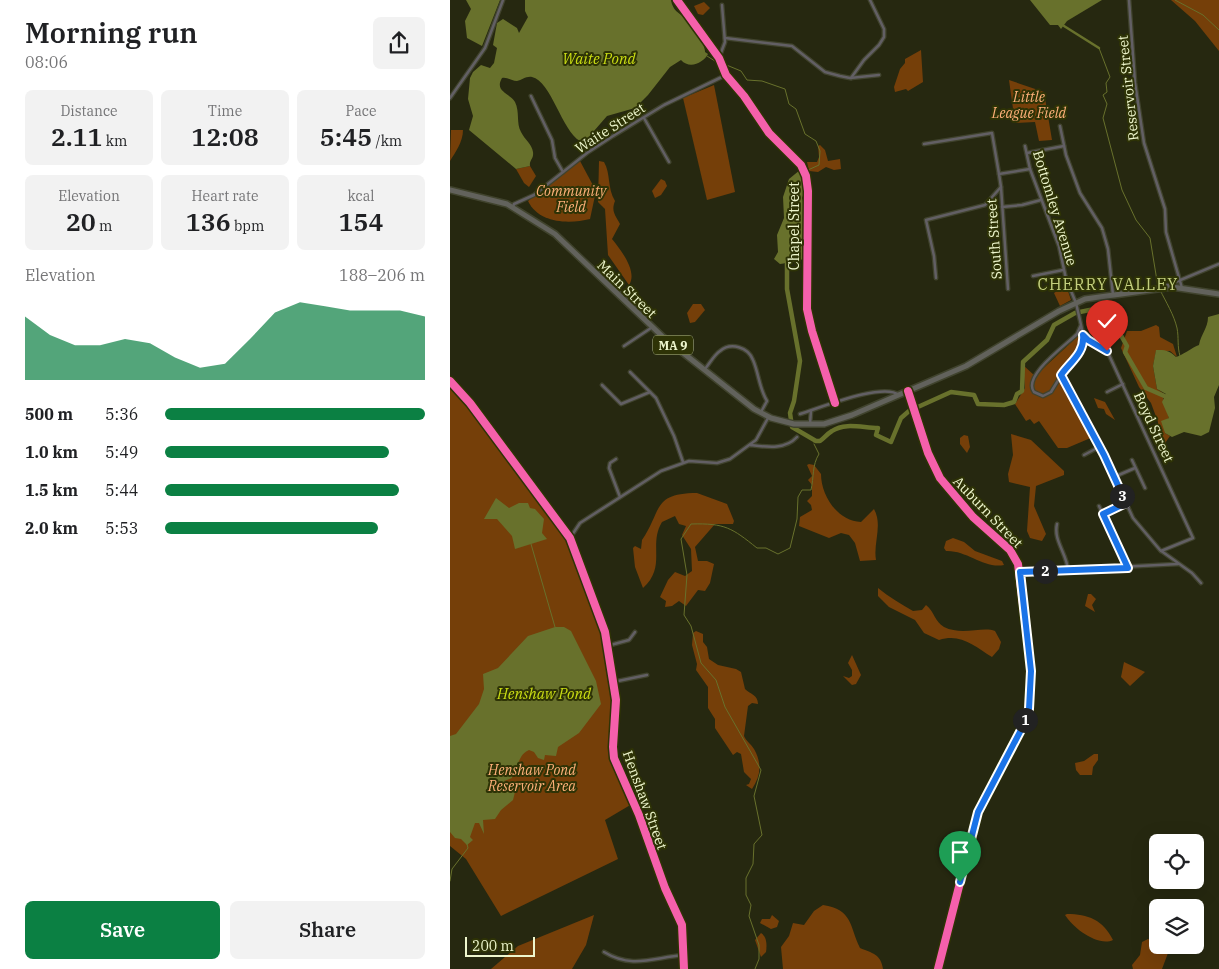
<!DOCTYPE html>
<html lang="en">
<head>
<meta charset="utf-8">
<style>
  :root { --surface:#fff; --page:#f2f2f2; --text:#202124; --muted:#757577; --accent:#0b8043 }
  body { margin:0; font-family:"IBM Plex Serif",serif; background:var(--page); color:var(--text); height:100vh; display:flex; flex-direction:column; font-size:19px; white-space:nowrap }
  * { box-sizing:border-box; margin:0 }
  p { font-size:16px; color:var(--muted) }
  .icon { flex:none; width:28px; height:28px; fill:none; stroke:currentColor; stroke-width:2; stroke-linecap:round; stroke-linejoin:round }
  .map { position:relative; flex:1; overflow:hidden }
  .drawer { display:flex; flex-direction:column; background:var(--surface); width:450px }
  .drawer>* { flex:none }
  .tools { position:absolute; left:699px; top:834px; display:grid; gap:10px }
  .tools a { display:grid; place-items:center; width:55px; height:55px; border-radius:8px; background:var(--surface); box-shadow:0 5px 20px #0002; font-size:25px }
  .scale { position:absolute; left:15px; bottom:12px; width:70px; box-sizing:border-box; padding-left:5px; border:2px solid #eef6cd; border-top:0; font-size:14px; line-height:18px; white-space:nowrap; color:#eef6cd; -webkit-text-stroke:4px #2e3306; paint-order:stroke }
  .pin { position:absolute; display:grid; place-items:center; width:42px; height:42px; color:#fff; margin:-51px -21px; border-radius:50% 50% 50% 0; rotate:-45deg; box-shadow:0 0 5px #0007 }
  .pin .icon { rotate:45deg }
  .km { position:absolute; width:25px; height:25px; margin:-12px; border-radius:50%; background:#222; color:#fff; font-size:14px; line-height:25px; text-align:center }
  .round { display:grid; place-items:center; flex:none; width:52px; height:52px; border-radius:8px; background:var(--page) }
  .head { display:flex; align-items:center; justify-content:space-between; height:85px; padding:0 25px }
  h1 { font-size:28px; font-weight:600; line-height:38px }
  .stats { display:grid; grid-template-columns:repeat(3,1fr); gap:8px; height:85px; padding:5px 25px }
  .stats div { display:grid; align-content:center; border-radius:8px; background:var(--page); text-align:center }
  .stats b { font-size:25px; font-weight:600 }
  .stats small { font-size:14px; font-weight:400 }
  .stats p { font-size:14px }
  .chart { height:140px; padding:10px 25px }
  .chart p { display:flex; justify-content:space-between }
  .chart svg { width:100%; height:90px; margin-top:5px; fill:var(--accent); opacity:.7 }
  .button { display:flex; gap:10px; margin-top:auto; padding:10px 25px }
  .button a { flex:1; height:58px; border-radius:8px; background:var(--accent); color:#fff; font-size:20px; font-weight:600; line-height:58px; text-align:center }
  .button a+a { background:var(--page); color:var(--text) }
  ul { padding:0 25px; list-style:none; font-size:16px }
  li { display:grid; grid-template-columns:80px 60px 1fr; align-items:center; height:38px }
  li i { height:12px; border-radius:6px; background:var(--accent) }
  main { display:flex; flex:1; min-height:0 }
  .map>svg:first-child { display:block }
  .green { fill:#753f09 }
  .water { fill:#68712c }
  .lines { fill:none; stroke-linecap:round; stroke-linejoin:round }
  .stream { stroke:#68712c; stroke-width:1 }
  .canal { stroke:#68712c; stroke-width:2.5 }
  .river { stroke:#68712c; stroke-width:4.5 }
  .street-casing { stroke:#40432d; stroke-width:5 }
  .secondary-casing { stroke:#40432d; stroke-width:5.5 }
  .highway-casing { stroke:#40432d; stroke-width:8 }
  .street { stroke:#625f64; stroke-width:2.5 }
  .secondary { stroke:#625f64; stroke-width:3 }
  .highway { stroke:#62625c; stroke-width:5 }
  .cycleway-casing { stroke:#2e3306; stroke-width:11 }
  .cycleway { stroke:#f560ab; stroke-width:8 }
  .route-casing { stroke:#fff; stroke-width:10 }
  .route { stroke:#1a73e8; stroke-width:6 }
  .labels { text-anchor:middle; dominant-baseline:central; stroke-width:4; stroke-linejoin:round; paint-order:stroke }
  .shield { fill:#2e3306; stroke:#b4bc91; stroke-width:1 }
  .shield-label { font-size:12px; font-weight:bold; fill:#eef6cd }
  .street-label { font-size:14px; fill:#eef6cd; stroke:#2e3306 }
  .park-label { font-size:14px; font-style:italic; fill:#feb079; stroke:#2e3306 }
  .water-label { font-size:15px; font-style:italic; fill:#cbde14; stroke:#2e3306 }
  .quarter-label { font-size:16px; letter-spacing:1px; fill:#c4d07e; stroke:#2e3306 }
</style>
</head>
<body>
<main>
<section class="drawer">
<div class="head"><div><h1>Morning run</h1><p>08:06</p></div><a class="round"><svg class="icon" aria-label="share" viewBox="0 0 24 24"><path d="M12 15V3M7 8l5-5 5 5M5 13v7h14v-7"/></svg></a></div>
<div class="stats">
<div><p>Distance</p><b>2.11<small> km</small></b></div>
<div><p>Time</p><b>12:08</b></div>
<div><p>Pace</p><b>5:45<small> /km</small></b></div>
</div>
<div class="stats">
<div><p>Elevation</p><b>20<small> m</small></b></div>
<div><p>Heart rate</p><b>136<small> bpm</small></b></div>
<div><p>kcal</p><b>154</b></div>
</div>
<div class="chart"><p><span>Elevation</span>188–206 m</p>
<svg viewBox="0 0 160 44" preserveAspectRatio="none"><path d="M0 44V13L10 22L20 27L30 27L40 24L50 26L60 33L70 38L80 36L90 24L100 11L110 6L120 8L130 10L140 10L150 10L160 13V44z"/></svg>
</div>
<ul>
<li><b>500 m</b>5:36<i style="width:100%"></i></li>
<li><b>1.0 km</b>5:49<i style="width:86%"></i></li>
<li><b>1.5 km</b>5:44<i style="width:90%"></i></li>
<li><b>2.0 km</b>5:53<i style="width:82%"></i></li>
</ul>
<div class="button"><a>Save</a><a>Share</a></div>
</section>
<div class="map">
<svg width="769" height="969" viewBox="0 0 769 969">
  <rect width="100%" height="100%" fill="#262810"/>
  <g class="green">
    <path d="M721 0H769V51L745 21Z"/>
    <path d="M254 2 260 8 253 15 248 14 244 6Z"/>
    <path d="M471 50 473 82 458 91 456 89 445 92 444 87 450 69 455 63V59Z"/>
    <path d="M559 80 594 92 602 140 589 141 585 122 565 123Z"/>
    <path d="M264 85 285 192 257 200 233 98Z"/>
    <path d="M1 130H13C13 142 5 153 0 161Z"/>
    <path d="M370 145 375 150 378 161 390 159 391 169 384 170 376 167 368 172 359 171 357 162H367L369 157 368 146Z"/>
    <path d="M130 161 146 191 140 219C120 224 89 224 78 201Z"/>
    <path d="M149 161 154 162C161 174 157 188 165 201 161 211 165 215 170 224L162 239C171 250 188 272 179 285L158 255 155 209 148 202Z"/>
    <path d="M80 166 86 176 79 187 74 183 66 169Z"/>
    <path d="M211 179 215 181 217 186 211 195 205 198 202 191Z"/>
    <path d="M616 285 621 300 610 306 604 293Z"/>
    <path d="M243 304H251L255 310 245 322 240 323 237 313Z"/>
    <path d="M652 312 657 313 659 323 656 336 645 332 650 324 648 316Z"/>
    <path d="M706 325 709 327 710 337 723 344 727 357 720 351H706L703 366 707 389 716 395 713 399 719 418 714 421 715 433 720 436 713 446 708 438V422L701 403 689 387 671 348 677 331H691Z"/>
    <path d="M628 336 632 338C631 355 617 363 608 375L643 437 617 448H608L589 421 584 424 580 419 576 421 565 404 575 388 573 365 585 376Z"/>
    <path d="M0 383 31 419 100 511 117 538 148 614 153 634 163 698 164 719 160 748 163 760 182 804 155 820 168 859 51 916 16 859 0 846Z"/>
    <path d="M644 398 655 402 665 420 656 414 654 409 648 408Z"/>
    <path d="M561 434 581 440 614 471V475L586 486 584 506 596 534 592 541 580 538 577 531 580 487 559 482 558 474 563 455Z"/>
    <path d="M514 435 518 436 520 447 517 453 510 444V438Z"/>
    <path d="M359 464 364 465 371 474C371 495 387 521 411 522L424 509C433 525 423 543 426 560L410 561 405 543 399 535 391 533 379 538 349 526 350 517 362 510 361 505 357 501 362 496V485L358 480 362 476 357 465Z"/>
    <path d="M247 493 277 504 284 521 283 524H265L245 547 248 561H257L264 564 260 583 255 591 248 590 236 606 229 601 222 606 215 607 216 601 210 597 218 580 225 572 235 576 242 571 241 549 232 535 236 526 229 524 225 516 212 522C198 545 217 566 193 588L185 567 183 548 185 546 191 549 192 540C212 511 202 493 247 493Z"/>
    <path d="M503 538 514 542 525 551 552 561 554 565C534 569 517 550 496 551L494 548 496 541Z"/>
    <path d="M428 588C439 597 451 604 463 611L472 610 476 605C484 611 485 622 494 627 512 636 533 626 545 631L551 642 549 649 542 657C524 646 511 633 489 640L474 633 465 620 439 607 428 596Z"/>
    <path d="M638 594H641L646 599 642 605 645 612 635 606Z"/>
    <path d="M246 631 253 634V642L257 647 259 659 268 665 286 669 291 672 295 689C300 694 308 695 308 704L302 703 298 706 294 736C296 741 301 744 304 749 312 763 311 776 302 789L296 785 299 784 301 779 294 772 291 754 287 752 283 755 265 728V719L258 708V687L246 670 247 664 242 645 243 633Z"/>
    <path d="M402 655 411 675 406 684 402 685 393 676 399 678 402 676V670L398 663Z"/>
    <path d="M674 662 695 672 680 686 671 677Z"/>
    <path d="M644 754H648V760L643 767 642 775H630L626 770 625 763 634 761Z"/>
    <path d="M373 905C403 910 399 925 410 948 422 953 431 954 433 969H333L331 947 339 936 343 923 354 925 364 911Z"/>
    <path d="M617 914C638 914 653 920 663 940 648 947 623 928 615 915Z"/>
    <path d="M144 915 136 945 122 969H41L68 946Z"/>
    <path d="M322 915 329 921 327 927 321 929 310 923 312 919H320Z"/>
    <path d="M311 933C317 937 317 945 316 952L311 957 305 940Z"/>
    <path d="M698 939 707 942 708 945H721L712 969H683L682 965 690 955 692 942Z"/>
  </g>
  <g class="water">
    <path d="M16 0H50L32 46 17 38 15 21 21 9Z"/>
    <path d="M75 0H221C223 11 228 12 235 18 242 22 256 46 255 52L258 54C254 62 240 70 231 60L220 67 198 95 185 108 157 116 137 139 130 141C112 131 101 81 82 77 76 76 72 80 67 81 61 81 58 77 52 78 44 92 60 93 65 102 70 112 66 123 71 132 75 140 82 144 83 152 84 159 79 160 80 166L66 169 19 130 23 116 18 99 20 78 23 72 31 65 40 68 44 63 47 48 43 45 47 23 53 19 67 28 69 33 78 17 75 11Z"/>
    <path d="M580 0H652L617 21 611 29 608 25H600Z"/>
    <path d="M350 170 353 172 356 188 352 198C360 217 354 237 353 258L350 261 330 264 324 259 328 252 327 235 334 218 333 197 339 179Z"/>
    <path d="M769 314V385L764 397 765 408 759 432 751 436 734 432 722 437 715 433 711 421 719 418 712 402 716 394 707 389 703 366 706 350C715 350 719 350 726 357 731 356 743 347 749 345 751 334 758 328 758 317Z"/>
    <path d="M46 498 59 508 69 503H78L80 508 85 509 94 519 92 533 97 539 65 549 62 536 47 519H34Z"/>
    <path d="M105 627H114L121 631 146 681 151 704 129 733 108 747 106 756 95 755 94 760 88 758 84 752 79 750C69 754 70 764 63 770L62 778 54 781 66 788 63 800 51 810 45 819 33 820 34 834 29 823H25L20 837 23 840 17 845 11 839 5 838 0 832V736L6 734 29 704 34 689 33 674 48 668 78 636Z"/>
  </g>
  <g class="lines">
    <g class="stream">
      <path d="M725 0 753 15 769 30"/>
      <path d="M649 48 660 77 656 83 657 92 653 95 657 104 653 118 672 190 686 220 700 238 708 287"/>
      <path d="M257 56 268 63"/>
      <path d="M274 64 291 71 297 80 312 81 335 89 339 104 346 109 355 134 366 141 370 151 369 165 358 170"/>
      <path d="M710 290C716 302 724 315 727 328 729 338 727 346 730 356"/>
      <path d="M364 442 366 441"/>
      <path d="M81 544 105 627"/>
      <path d="M0 881 2 869 18 848 17 844"/>
      <path d="M305 969 309 959V945L299 916 301 905 296 895V878L303 864 304 844 312 835 304 796 311 770 275 707 266 680 251 663 241 626 234 615 237 575 231 539 241 524C275 523 282 528 307 548H316L328 554 340 548 347 519 348 497 352 490H361C364 477 362 465 369 454L364 444"/>
    </g>
    <path class="canal" d="M614 26 649 48"/>
    <path class="river" d="M337 264V289L350 361 344 401 340 413 342 427 366 441H370C374 438 377 434 382 431 395 422 413 428 428 428L426 435 441 442 451 418 459 411 501 392 524 395 528 404 554 405 564 402 567 394 572 391 573 362 597 340 604 325 625 313 659 306 670 315 669 332 677 346 675 352 696 388 719 398"/>
    <defs>
      <g id="street">
        <path d="M227 0 269 58 276 75 294 96 319 133 351 165 356 176 358 191 357 309 362 331 385 403"/>
        <path d="M679 0 685 83 694 143 715 209 716 232 732 288"/>
        <path d="M275 38 342 46 375 72 390 76 400 78 429 75"/>
        <path d="M269 58 275 42 272 5"/>
        <path d="M401 78 414 60 429 45 434 37V29L420 0"/>
        <path d="M81 96 102 140 105 158 113 172"/>
        <path d="M0 98 35 48 53 0"/>
        <path d="M194 118 219 162"/>
        <path d="M610 126 616 155 630 193 652 228 658 249 663 295"/>
        <path d="M474 144 542 133 549 174"/>
        <path d="M575 146 580 169 609 246 616 279 626 303 634 338 625 359 612 374 601 392 593 396 584 392C572 376 616 345 627 334L631 325"/>
        <path d="M577 153 614 146"/>
        <path d="M551 187 558 289"/>
        <path d="M63 207 64 204 84 195 137 153 163 136 214 105 276 75"/>
        <path d="M552 207 572 205 591 200"/>
        <path d="M583 276 613 270"/>
        <path d="M486 278 484 256 476 220 535 205 551 187 549 174 580 169"/>
        <path d="M716 286 769 264"/>
        <path d="M634 336 654 348 659 355 743 538 711 551"/>
        <path d="M174 346 201 328"/>
        <path d="M255 369C260 363 264 355 270 351 281 342 298 347 303 360 309 374 309 388 317 401L311 412"/>
        <path d="M180 372 206 398 224 436 233 462"/>
        <path d="M611 375 654 455 683 518 710 550 742 573 751 583"/>
        <path d="M0 381 20 403 120 538 155 632 166 700 163 747 164 758 189 815 215 888 232 925 234 969"/>
        <path d="M152 385 171 404 200 392"/>
        <path d="M657 392 673 384"/>
        <path d="M350 414C370 408 433 382 449 395"/>
        <path d="M360 424 361 411"/>
        <path d="M300 445C317 447 335 450 347 437"/>
        <path d="M634 455 649 447"/>
        <path d="M166 459 160 463 159 468 170 497"/>
        <path d="M682 460 695 488"/>
        <path d="M664 477 685 468"/>
        <path d="M649 506 678 568"/>
        <path d="M653 514 676 503"/>
        <path d="M607 524C603 540 617 554 618 570"/>
        <path d="M120 538 130 523 211 471 239 461 267 463 280 459 306 440 318 418"/>
        <path d="M570 572 728 564"/>
        <path d="M157 646 179 640 185 632"/>
        <path d="M163 682 197 675"/>
        <path d="M154 952C182 969 202 958 233 955"/>
      </g>
      <path id="secondary" d="M458 391 478 453 490 478 523 517 560 550 568 564 581 670 579 709 572 728 528 812 488 969"/>
      <path id="highway" d="M0 190 57 204 105 234 213 337 304 409 321 418 344 424H374L402 415 516 366 609 311 635 299 722 287 769 294"/>
    </defs>
    <use href="#street" class="street-casing"/>
    <use href="#secondary" class="secondary-casing"/>
    <use href="#highway" class="highway-casing"/>
    <use href="#street" class="street"/>
    <use href="#secondary" class="secondary"/>
    <use href="#highway" class="highway"/>
    <defs>
      <g id="cycleway">
        <path d="M227 0 269 58 276 75 294 96 319 133 351 165 356 176 358 191 357 309 362 331 385 403"/>
        <path d="M0 381 20 403 120 538 155 632 166 700 163 747 164 758 189 815 215 888 232 925 234 969"/>
        <path d="M458 391 478 453 490 478 523 517 560 550 568 564 581 670 579 709 572 728 528 812 488 969"/>
      </g>
    </defs>
    <use href="#cycleway" class="cycleway-casing"/>
    <use href="#cycleway" class="cycleway"/>
  </g>
  <g class="lines">
    <defs>
      <path id="route" d="M510 882 528 812 572 728 579 709 581 671 570 572 678 568 653 514 676 503 654 455 611 375C620 362 635 353 633 335L638 340 657 351"/>
    </defs>
    <use href="#route" class="route-casing"/>
    <use href="#route" class="route"/>
  </g>
  <g class="labels">
    <rect class="shield" x="203" y="335.5" width="40" height="19" rx="4"/>
    <g class="shield-label">
      <text x="223" y="345">MA 9</text>
    </g>
    <g class="street-label">
      <text transform="translate(678 88) rotate(-96)">Reservoir Street</text>
      <text transform="translate(160 128) rotate(-33)">Waite Street</text>
      <text transform="translate(605 208) rotate(73)">Bottomley Avenue</text>
      <text transform="translate(344 226) rotate(-90)">Chapel Street</text>
      <text transform="translate(544 239) rotate(-94)">South Street</text>
      <text transform="translate(177 289) rotate(44)">Main Street</text>
      <text transform="translate(704 427) rotate(65)">Boyd Street</text>
      <text transform="translate(538 512) rotate(46)">Auburn Street</text>
      <text transform="translate(195 800) rotate(70)">Henshaw Street</text>
    </g>
    <g class="park-label">
      <text x="579" y="97">Little<tspan x="579" dy="16">League Field</tspan></text>
      <text x="121" y="191">Community<tspan x="121" dy="16">Field</tspan></text>
      <text x="82" y="770">Henshaw Pond<tspan x="82" dy="16">Reservoir Area</tspan></text>
    </g>
    <g class="water-label">
      <text x="149" y="58">Waite Pond</text>
      <text x="94" y="693">Henshaw Pond</text>
    </g>
    <g class="quarter-label">
      <text x="658" y="284">CHERRY VALLEY</text>
    </g>
  </g>
</svg>
<div class="tools">
<a><svg class="icon" aria-label="locate" viewBox="0 0 24 24"><circle cx="12" cy="12" r="6"/><path d="M12 2v4M12 18v4M2 12h4M18 12h4"/></svg></a>
<a><svg class="icon" aria-label="layers" viewBox="0 0 24 24"><path d="M12 4l9 5-9 5-9-5zM3 14l9 5 9-5"/></svg></a>
</div>
<div class="scale">200 m</div>
<div class="pin" style="left:510px;top:882px;background:#1e9e55"><svg class="icon" aria-label="arrive" viewBox="0 0 24 24"><path d="M6 21V4h12l-3 4 3 4H6"/></svg></div>
<div class="pin" style="left:657px;top:351px;background:#d93025"><svg class="icon" aria-label="check" viewBox="0 0 24 24"><path d="M5 12l5 5 9-10"/></svg></div>
<b class="km" style="left:575px;top:720px">1</b>
<b class="km" style="left:595px;top:571px">2</b>
<b class="km" style="left:672px;top:496px">3</b>
</div>
</main>
</body>
</html>
